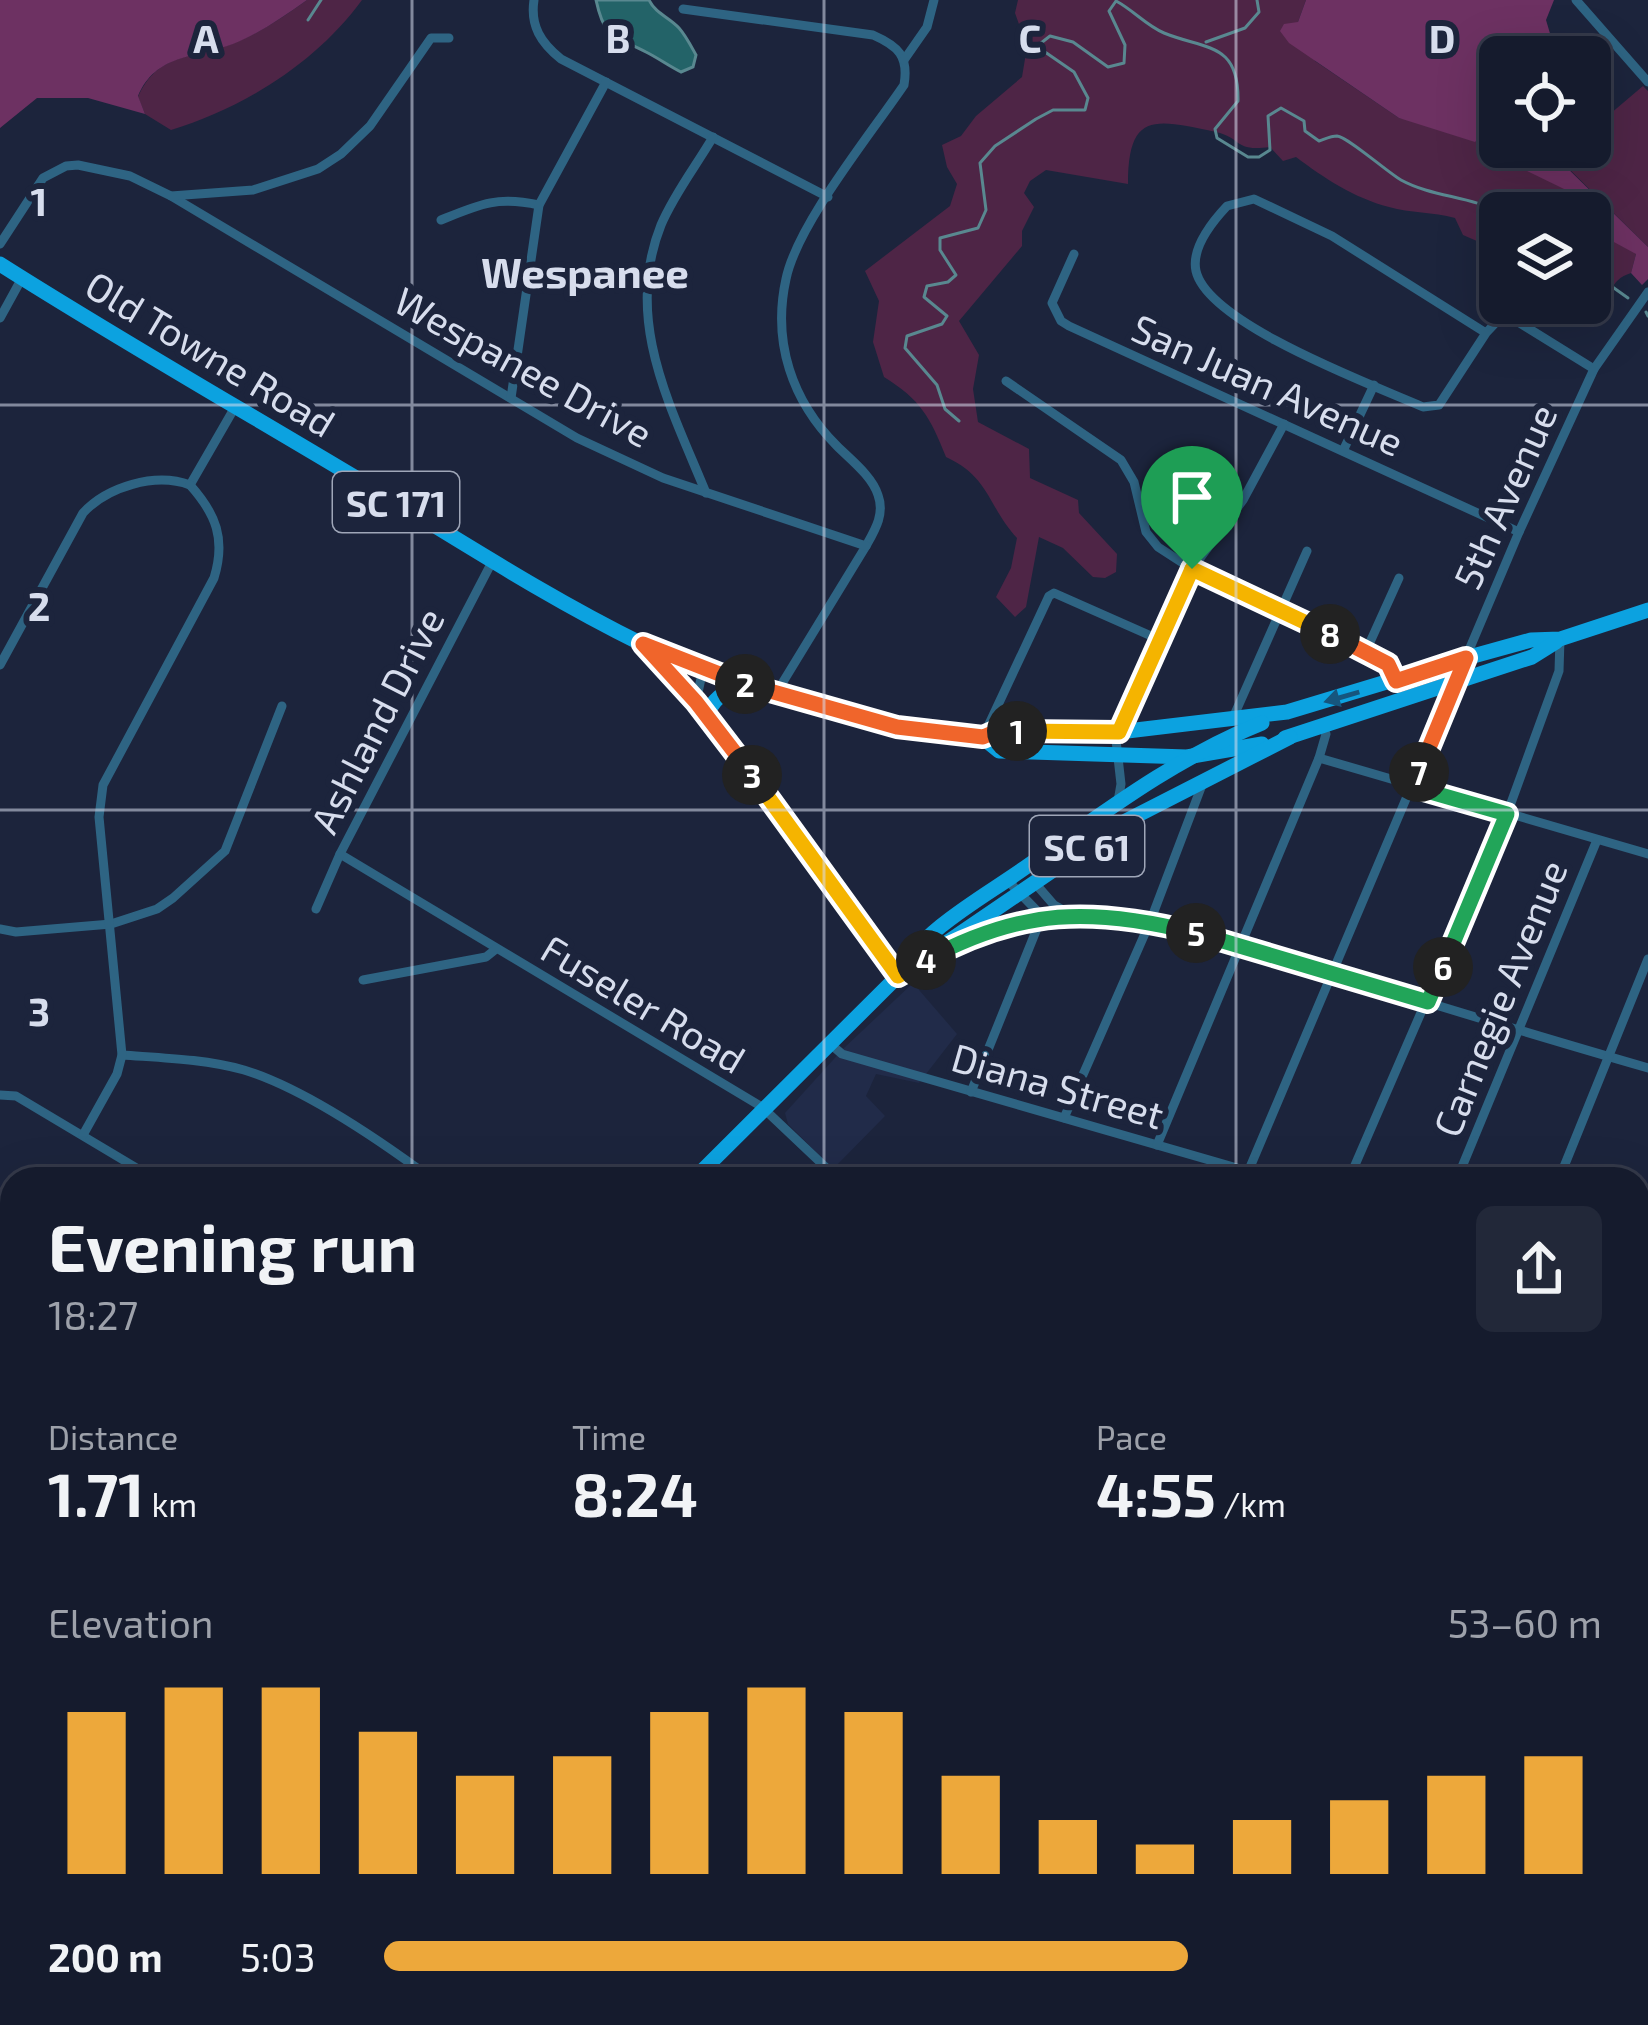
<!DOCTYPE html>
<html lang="en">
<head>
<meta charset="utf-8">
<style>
  :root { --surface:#151b2d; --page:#222839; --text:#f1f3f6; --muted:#9da1aa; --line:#343949; --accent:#eda83b }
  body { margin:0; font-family:"Exo 2",sans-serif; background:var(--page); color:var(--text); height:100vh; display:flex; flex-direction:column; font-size:45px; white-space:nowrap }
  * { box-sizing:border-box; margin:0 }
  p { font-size:39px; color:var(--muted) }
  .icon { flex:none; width:66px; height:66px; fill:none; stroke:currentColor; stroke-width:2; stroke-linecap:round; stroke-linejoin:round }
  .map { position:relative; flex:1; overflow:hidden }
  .side { position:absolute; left:0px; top:1167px; width:1650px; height:858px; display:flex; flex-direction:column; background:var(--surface); border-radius:36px 36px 0 0; box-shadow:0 12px 48px #0002,0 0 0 3px var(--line) }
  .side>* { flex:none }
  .tools { position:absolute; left:1479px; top:36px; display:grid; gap:24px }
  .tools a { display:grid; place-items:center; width:132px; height:132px; border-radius:18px; background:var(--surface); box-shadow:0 12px 48px #0002,0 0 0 3px var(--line); font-size:60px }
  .pin { position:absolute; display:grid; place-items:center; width:102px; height:102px; color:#fff; margin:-123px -51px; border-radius:50% 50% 50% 0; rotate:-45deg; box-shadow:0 0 12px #0007 }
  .pin .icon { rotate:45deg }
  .km { position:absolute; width:60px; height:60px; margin:-30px; border-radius:50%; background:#222; color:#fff; font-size:33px; line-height:60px; text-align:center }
  .round { display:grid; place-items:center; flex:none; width:126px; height:126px; border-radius:18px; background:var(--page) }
  .headline { display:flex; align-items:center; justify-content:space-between; height:204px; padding:0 48px }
  h1 { font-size:66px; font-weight:700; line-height:90px }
  .stats { display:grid; grid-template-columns:repeat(3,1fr); gap:18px; height:204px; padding:12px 48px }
  .stats div { display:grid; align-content:center }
  .stats b { font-size:60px; font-weight:700 }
  .stats small { font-size:33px; font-weight:400 }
  .stats p { font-size:33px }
  .chart { height:336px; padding:24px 48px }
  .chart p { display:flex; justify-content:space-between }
  .chart svg { width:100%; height:216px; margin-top:12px; stroke:var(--accent); stroke-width:6 }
  ul { padding:0 48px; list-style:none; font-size:39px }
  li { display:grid; grid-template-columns:192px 144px 1fr; align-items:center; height:90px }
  li i { height:30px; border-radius:15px; background:var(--accent) }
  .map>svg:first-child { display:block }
  .built { fill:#212b49 }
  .green { fill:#4e2546 }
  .forest { fill:#6d3162 }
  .water { fill:#236368; stroke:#598890; stroke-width:3 }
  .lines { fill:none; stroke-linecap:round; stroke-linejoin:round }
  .stream { stroke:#598890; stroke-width:3 }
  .street { stroke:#2e6483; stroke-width:9 }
  .secondary { stroke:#2587b7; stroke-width:14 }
  .primary { stroke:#0ca2e0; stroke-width:15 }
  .oneway { fill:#16567e }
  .split-1-casing { stroke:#fff; stroke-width:24 }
  .split-2-casing { stroke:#fff; stroke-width:24 }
  .split-3-casing { stroke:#fff; stroke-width:24 }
  .split-4-casing { stroke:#fff; stroke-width:24 }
  .split-5-casing { stroke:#fff; stroke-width:24 }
  .split-6-casing { stroke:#fff; stroke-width:24 }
  .split-7-casing { stroke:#fff; stroke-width:24 }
  .split-8-casing { stroke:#fff; stroke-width:24 }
  .split-9-casing { stroke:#fff; stroke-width:24 }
  .split-1 { stroke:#f5b400; stroke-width:15 }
  .split-2 { stroke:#f0652b; stroke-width:15 }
  .split-3 { stroke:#f0652b; stroke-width:15 }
  .split-4 { stroke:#f5b400; stroke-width:15 }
  .split-5 { stroke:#22a559; stroke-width:15 }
  .split-6 { stroke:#22a559; stroke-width:15 }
  .split-7 { stroke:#22a559; stroke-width:15 }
  .split-8 { stroke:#f0652b; stroke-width:15 }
  .split-9 { stroke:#f5b400; stroke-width:15 }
  .grid { fill:none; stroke:#d7dded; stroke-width:3; stroke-opacity:0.55 }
  .labels { text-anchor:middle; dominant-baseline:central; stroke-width:12; stroke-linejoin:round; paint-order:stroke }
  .shield { fill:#1c243c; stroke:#9fa6b8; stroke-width:3 }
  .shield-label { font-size:36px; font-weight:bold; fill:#d7dded }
  .street-label { font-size:39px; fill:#d7dded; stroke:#1c243c }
  .neighbourhood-label { font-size:42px; font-weight:bold; fill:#d7dded; stroke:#1c243c }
  .grid-label { font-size:39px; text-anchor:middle; font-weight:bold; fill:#d7dded; stroke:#1c243c; stroke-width:12; stroke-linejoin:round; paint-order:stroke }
</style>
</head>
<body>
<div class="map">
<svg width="1648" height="2025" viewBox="0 0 1648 2025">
  <rect width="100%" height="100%" fill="#1c243c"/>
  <path class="built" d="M913 983 957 1034 919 1083 876 1074 866 1096 885 1116 833 1169 788 1124 785 1113 843 1049Z"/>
  <g class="green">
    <path d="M307 0H362C317 62 244 108 171 130L145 114 138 97C158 52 192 59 232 44 260 33 283 17 307 0Z"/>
    <path d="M1018 0H1306L1298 22 1315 61 1399 118 1488 132 1498 116 1500 101V147H1536L1529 151 1601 207 1636 254 1631 273C1609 280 1609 296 1606 317L1577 311 1569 303H1590V213H1500V251L1463 235 1455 218C1433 212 1410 213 1389 207 1354 198 1324 178 1296 157L1283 161 1270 147C1233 152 1243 138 1216 132 1155 119 1128 111 1128 184L1046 170 1030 181 1024 193 1034 207 1022 231V246L959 321 979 355 973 389 978 422 1029 449 1030 478 1078 500 1079 513 1117 554 1116 572 1105 578 1093 577 1063 548 1039 537 1026 607 1015 617 996 597 1011 568 1017 538C988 507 990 477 946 457 930 417 921 400 884 377L873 342 879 301 865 271 950 206 957 184 947 167 942 145 961 136 976 116 1022 77 1027 47 1015 13Z"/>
    <path d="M1643 86 1648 91V247L1558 158 1571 147H1590V131Z"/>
    <path d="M1638 1411 1648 1414V1571L1638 1592Z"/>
  </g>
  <g class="forest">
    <path d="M0 0H307C283 17 260 33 233 44 194 58 156 54 138 96L145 114 88 98H37L0 128Z"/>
    <path d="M1306 0H1554L1546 20 1557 57H1500L1498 116 1475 142 1399 118 1289 43 1280 31 1284 24 1298 22Z"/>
    <path d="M1536 147H1571L1558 159 1648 247V279L1642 285 1631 273 1636 254 1601 235V207L1523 169 1525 158Z"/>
  </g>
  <path class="water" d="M596 0H649C656 14 669 17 679 28 686 36 691 46 696 55L693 67 681 72C669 66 658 58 646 52 614 35 605 41 596 0Z"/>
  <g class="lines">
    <g class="stream">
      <path d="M308 20 321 0"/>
      <path d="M1206 42 1245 28 1259 12 1257 0"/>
      <path d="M1590 271 1628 298"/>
      <path d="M1646 312 1648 316"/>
      <path d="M959 421 945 409 937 385 905 348 907 336 942 324 947 316 924 297 927 286 948 282 956 275 940 250V238L978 228 986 210 980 163 995 146 1036 119 1053 110H1085L1088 98 1074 72 1045 52 1041 43 1050 36 1073 42 1108 67 1124 63 1125 45 1109 11 1116 1C1133 10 1147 26 1164 33 1206 50 1239 42 1238 101L1215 129 1217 138 1248 157H1259L1270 150 1268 116 1281 108 1304 121 1305 131 1319 141C1325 139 1331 136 1337 136 1348 137 1387 172 1401 180 1432 197 1470 196 1502 213"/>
      <path d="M1638 1540 1648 1515"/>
      <path d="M206 2025 211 2013"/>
      <path d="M656 2025 659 2013"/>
    </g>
    <g class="street">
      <path d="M534 0C530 26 541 43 561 59L828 197"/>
      <path d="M1576 0 1648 82"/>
      <path d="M683 9 873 35C898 46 909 56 904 85 870 135 797 225 786 279 772 342 792 401 837 446 851 460 872 476 878 495 885 514 875 530 866 546L775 695"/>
      <path d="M904 60 927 27 934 0"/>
      <path d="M171 196 577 438 663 478 866 546"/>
      <path d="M441 220C480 204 497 196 539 205"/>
      <path d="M0 244 43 178 66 166 78 165 130 176 171 196 253 190 318 169 341 154 370 126 431 38H449"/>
      <path d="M1074 254 1052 303 1061 321 1069 326 1519 532"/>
      <path d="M0 318 22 278"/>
      <path d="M1486 333 1439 405 1423 407C1373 385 1208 324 1196 271 1191 248 1212 222 1227 206L1254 199 1332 236 1486 333 1501 317H1510L1594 369"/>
      <path d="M1006 381 1121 460 1134 482 1146 532 1158 547 1192 569 1366 651 1388 664 1396 681"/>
      <path d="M511 398 539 205 606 82"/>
      <path d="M1343 451 1374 385"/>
      <path d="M190 485 235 407"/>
      <path d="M706 493C671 407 623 320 661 225 674 194 696 166 713 137"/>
      <path d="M1366 651 1399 578"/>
      <path d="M650 652 696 702"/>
      <path d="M0 665 83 513C107 487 155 472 190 485"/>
      <path d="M703 669 696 702 897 975"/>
      <path d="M1232 720 1307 551"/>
      <path d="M983 737 1049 596 1054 593 1158 639"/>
      <path d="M1319 758 1648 854"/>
      <path d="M1118 801 1121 784 1116 740 1158 639 1192 569 1243 500 1284 424"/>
      <path d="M340 854 762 1107 838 1179"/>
      <path d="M1007 880 1042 916"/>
      <path d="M1034 882 1054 905 1070 914"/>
      <path d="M316 909 340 854 493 560"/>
      <path d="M0 929 16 932 111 924 157 909 173 898 225 851 282 706"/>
      <path d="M954 945C995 924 1040 913 1086 914 1167 918 1248 947 1325 971 1432 1004 1540 1037 1648 1068"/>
      <path d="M363 980 486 957 496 949"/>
      <path d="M828 1042 842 1054 1275 1179"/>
      <path d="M122 1055C163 1058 204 1059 244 1070 303 1088 382 1142 432 1179"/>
      <path d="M971 1092 1042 916"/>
      <path d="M0 1095 16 1096 155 1179"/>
      <path d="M1064 1118 1150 922 1202 785"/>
      <path d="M83 1135 117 1074 122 1055 99 817 103 785 214 578C226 539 216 514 190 485"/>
      <path d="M1157 1145 1319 758 1326 734 1321 725"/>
      <path d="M1245 1179 1519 532 1594 369 1648 292"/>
      <path d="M1349 1179 1507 814 1559 671 1560 639"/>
      <path d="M1457 1179 1597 840"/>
      <path d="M1559 1179 1648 959"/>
      <path d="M0 1203 12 1210"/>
      <path d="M0 1339 12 1347"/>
      <path d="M0 1490 12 1498"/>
      <path d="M1641 1603 1648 1605"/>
      <path d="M0 1691 12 1675"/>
      <path d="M1638 1901 1648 1903"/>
      <path d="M0 1965 12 1978"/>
      <path d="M44 2013 55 2025"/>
      <path d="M866 2013 881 2025"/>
      <path d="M189 2025 195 2013"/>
      <path d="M294 2025 299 2013"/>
      <path d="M483 2025 488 2013"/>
      <path d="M721 2025 724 2013"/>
      <path d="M1165 2025 1169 2013"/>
      <path d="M1371 2025 1376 2013"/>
      <path d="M1545 2025 1549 2013"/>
    </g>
    <g class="secondary">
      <path d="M1638 1751 1648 1753"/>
      <path d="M0 1766 12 1770"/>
    </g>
    <g class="primary">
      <path d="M0 264C115 337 234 405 351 475 447 532 542 595 642 644 749 695 866 724 983 738"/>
      <path d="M707 717C712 697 726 692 743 684"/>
      <path d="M983 738 999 730 1119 732 1287 712 1466 658 1531 640 1560 639 1648 610"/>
      <path d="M983 738 999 751 1187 757 1262 744"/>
      <path d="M1285 738 1532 657 1556 642"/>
      <path d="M899 973C924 928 984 897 1026 867 1102 814 1175 758 1262 723"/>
      <path d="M694 1179 898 976 1122 823 1290 737"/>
      <path d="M0 1876 12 1865"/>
    </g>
  </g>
  <defs><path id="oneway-solid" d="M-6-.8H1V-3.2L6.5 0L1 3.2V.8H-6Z" transform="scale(3)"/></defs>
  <use class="oneway" href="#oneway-solid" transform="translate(1342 697) rotate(164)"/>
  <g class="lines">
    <defs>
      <path id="split-1" d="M1017 731 1119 732 1192 569"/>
      <path id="split-2" d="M745 684 897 727 983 737 999 730 1017 731"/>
      <path id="split-3" d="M745 684 643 644 696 702 752 775"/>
      <path id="split-4" d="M752 775 898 976 926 960"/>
      <path id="split-5" d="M926 960C1021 908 1093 907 1196 933"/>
      <path id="split-6" d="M1196 933 1428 1002 1443 967"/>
      <path id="split-7" d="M1419 772 1413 787 1507 814 1443 967"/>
      <path id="split-8" d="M1330 634 1388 664 1396 681 1466 658 1419 772"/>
      <path id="split-9" d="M1192 569 1330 634"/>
    </defs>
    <use href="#split-1" class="split-1-casing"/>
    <use href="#split-2" class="split-2-casing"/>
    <use href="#split-3" class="split-3-casing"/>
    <use href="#split-4" class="split-4-casing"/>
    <use href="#split-5" class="split-5-casing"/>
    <use href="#split-6" class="split-6-casing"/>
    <use href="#split-7" class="split-7-casing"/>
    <use href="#split-8" class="split-8-casing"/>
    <use href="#split-9" class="split-9-casing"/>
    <use href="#split-1" class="split-1"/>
    <use href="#split-2" class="split-2"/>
    <use href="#split-3" class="split-3"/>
    <use href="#split-4" class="split-4"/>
    <use href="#split-5" class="split-5"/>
    <use href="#split-6" class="split-6"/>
    <use href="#split-7" class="split-7"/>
    <use href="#split-8" class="split-8"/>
    <use href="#split-9" class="split-9"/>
  </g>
  <path class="grid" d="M412 0V1179M824 0V1179M1236 0V1179M0 405H1648M0 810H1648M0 1215H12M1638 1215H1648M0 1620H12M1638 1620H1648M412 2013V2025M824 2013V2025M1236 2013V2025"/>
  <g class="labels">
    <g class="shield">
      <rect x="333" y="472" width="126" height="60" rx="9"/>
      <rect x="1030" y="816" width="114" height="60" rx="9"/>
    </g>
    <g class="shield-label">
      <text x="396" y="502">SC 171</text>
      <text x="1087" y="846">SC 61</text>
    </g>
    <g class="street-label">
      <text transform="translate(211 353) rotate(31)">Old Towne Road</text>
      <text transform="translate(524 366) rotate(29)">Wespanee Drive</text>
      <text transform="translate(1268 384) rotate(24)">San Juan Avenue</text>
      <text transform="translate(1504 496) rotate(-66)">5th Avenue</text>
      <text transform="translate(376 720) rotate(-63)">Ashland Drive</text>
      <text transform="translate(1499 998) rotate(-68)">Carnegie Avenue</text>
      <text transform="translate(644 1003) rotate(31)">Fuseler Road</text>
      <text transform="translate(1058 1085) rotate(16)">Diana Street</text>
    </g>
    <g class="neighbourhood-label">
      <text x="585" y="271">Wespanee</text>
    </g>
  </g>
  <g class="grid-label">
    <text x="206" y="53">A</text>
    <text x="618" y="53">B</text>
    <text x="1030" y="53">C</text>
    <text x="1442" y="53">D</text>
    <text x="39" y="216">1</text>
    <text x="39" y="621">2</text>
    <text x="39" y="1026">3</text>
  </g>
</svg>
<div class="tools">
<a><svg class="icon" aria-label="locate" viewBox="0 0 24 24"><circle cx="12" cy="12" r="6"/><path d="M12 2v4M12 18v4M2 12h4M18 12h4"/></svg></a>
<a><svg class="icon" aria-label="layers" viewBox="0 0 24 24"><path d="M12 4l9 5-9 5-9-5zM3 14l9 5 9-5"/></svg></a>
</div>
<div class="pin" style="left:1192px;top:569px;background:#1e9e55"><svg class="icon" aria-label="arrive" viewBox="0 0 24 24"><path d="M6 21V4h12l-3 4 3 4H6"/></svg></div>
<b class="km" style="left:1017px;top:731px">1</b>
<b class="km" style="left:745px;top:684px">2</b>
<b class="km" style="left:752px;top:775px">3</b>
<b class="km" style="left:926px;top:960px">4</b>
<b class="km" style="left:1196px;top:933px">5</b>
<b class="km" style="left:1443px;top:967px">6</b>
<b class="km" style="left:1419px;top:772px">7</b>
<b class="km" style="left:1330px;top:634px">8</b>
<section class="side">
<div class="headline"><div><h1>Evening run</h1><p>18:27</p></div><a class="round"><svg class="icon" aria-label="share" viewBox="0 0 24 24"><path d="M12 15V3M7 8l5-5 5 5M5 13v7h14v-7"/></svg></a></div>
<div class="stats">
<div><p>Distance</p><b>1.71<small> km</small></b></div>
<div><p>Time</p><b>8:24</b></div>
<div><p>Pace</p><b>4:55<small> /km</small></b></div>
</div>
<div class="chart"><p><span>Elevation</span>53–60 m</p>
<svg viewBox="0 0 160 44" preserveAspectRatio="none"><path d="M5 44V11M15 44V6M25 44V6M35 44V15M45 44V24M55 44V20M65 44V11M75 44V6M85 44V11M95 44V24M105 44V33M115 44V38M125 44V33M135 44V29M145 44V24M155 44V20"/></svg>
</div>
<ul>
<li><b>200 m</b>5:03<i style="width:66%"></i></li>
</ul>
</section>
</div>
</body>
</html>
